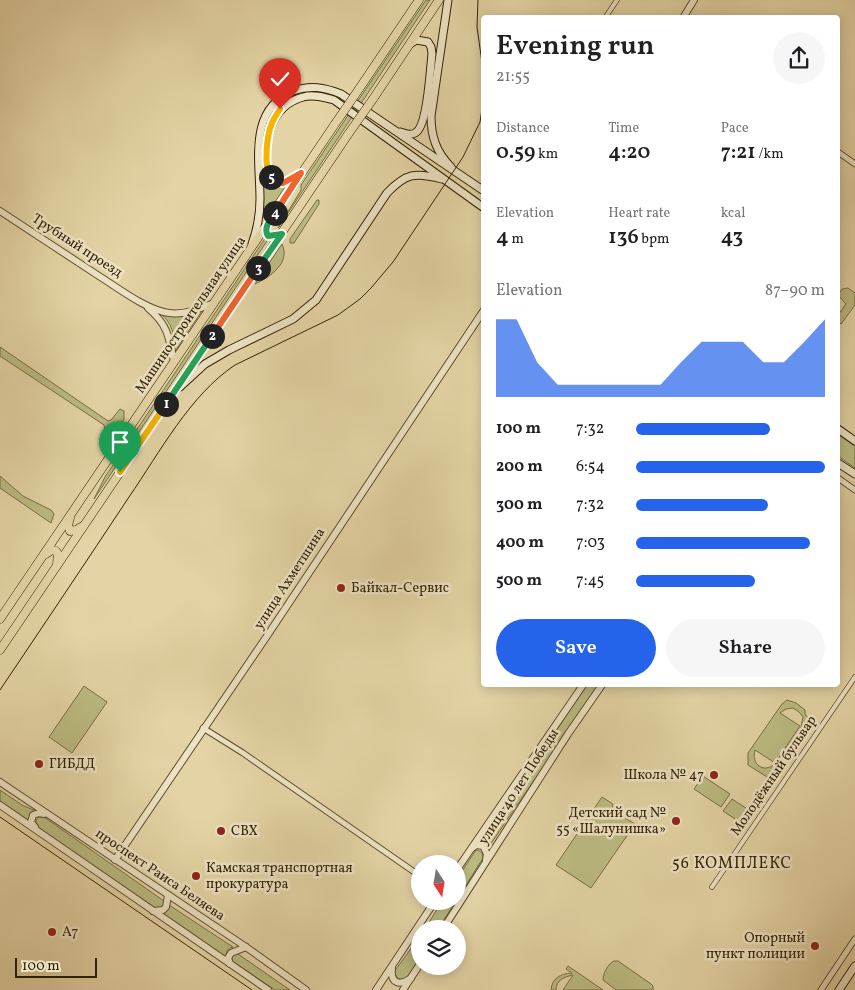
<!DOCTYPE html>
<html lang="en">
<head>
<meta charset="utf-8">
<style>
  :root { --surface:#fff; --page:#f6f6f6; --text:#202124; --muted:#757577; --accent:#2563eb }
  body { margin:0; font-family:Vollkorn,serif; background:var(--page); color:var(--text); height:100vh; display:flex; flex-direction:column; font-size:19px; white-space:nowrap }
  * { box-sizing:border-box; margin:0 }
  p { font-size:16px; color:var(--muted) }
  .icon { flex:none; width:28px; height:28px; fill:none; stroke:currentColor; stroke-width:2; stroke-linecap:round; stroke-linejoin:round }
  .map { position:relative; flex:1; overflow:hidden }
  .panel { position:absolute; left:481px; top:15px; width:359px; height:672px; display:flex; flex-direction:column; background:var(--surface); border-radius:5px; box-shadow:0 2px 12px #0003 }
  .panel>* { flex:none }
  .needle { width:32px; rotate:168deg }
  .controls { position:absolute; left:411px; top:855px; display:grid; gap:10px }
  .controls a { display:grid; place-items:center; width:55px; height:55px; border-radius:50%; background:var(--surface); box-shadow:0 2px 12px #0003; font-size:25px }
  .scale { position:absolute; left:15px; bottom:12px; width:82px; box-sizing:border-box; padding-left:5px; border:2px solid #342205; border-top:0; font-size:14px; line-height:18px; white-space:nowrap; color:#342205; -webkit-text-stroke:4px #ede3c4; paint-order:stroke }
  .pin { position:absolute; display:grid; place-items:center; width:42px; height:42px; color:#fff; margin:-51px -21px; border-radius:50% 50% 50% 0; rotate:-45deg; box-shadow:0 0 5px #0007 }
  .pin .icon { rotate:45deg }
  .km { position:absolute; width:25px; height:25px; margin:-12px; border-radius:50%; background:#222; color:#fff; font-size:14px; line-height:25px; text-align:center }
  .round { display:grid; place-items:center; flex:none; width:52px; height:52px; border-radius:26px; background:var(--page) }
  .head { display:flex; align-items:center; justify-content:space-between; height:85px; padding:0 15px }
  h1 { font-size:28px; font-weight:600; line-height:38px }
  .metrics { display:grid; grid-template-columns:repeat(3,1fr); gap:8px; height:85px; padding:5px 15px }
  .metrics div { display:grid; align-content:center }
  .metrics b { font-size:21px; font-weight:600 }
  .metrics small { font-size:14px; font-weight:400 }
  .metrics p { font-size:14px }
  .chart { height:140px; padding:10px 15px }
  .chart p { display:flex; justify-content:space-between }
  .chart svg { width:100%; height:90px; margin-top:5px; fill:var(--accent); opacity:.7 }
  .cta { display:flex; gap:10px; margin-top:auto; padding:10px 15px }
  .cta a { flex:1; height:58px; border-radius:30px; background:var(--accent); color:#fff; font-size:20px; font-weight:600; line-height:58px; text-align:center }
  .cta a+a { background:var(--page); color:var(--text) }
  ul { padding:0 15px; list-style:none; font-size:16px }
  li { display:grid; grid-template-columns:80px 60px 1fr; align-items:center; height:38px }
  li i { height:12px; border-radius:6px; background:var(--accent) }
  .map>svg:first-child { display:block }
  .green { fill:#bbbb81; stroke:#786e43; fill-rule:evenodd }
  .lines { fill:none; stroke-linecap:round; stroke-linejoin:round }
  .pedestrian-casing { stroke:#604e2d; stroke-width:5.5 }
  .minor-casing { stroke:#604e2d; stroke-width:7 }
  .tertiary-casing { stroke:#604e2d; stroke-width:8 }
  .secondary-casing { stroke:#342205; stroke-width:9 }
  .primary-casing { stroke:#342205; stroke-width:9 }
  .pedestrian { stroke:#ede3c4; stroke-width:4 }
  .minor { stroke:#ede3c4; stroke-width:5 }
  .tertiary { stroke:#ede3c4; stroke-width:6 }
  .secondary { stroke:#ede3c4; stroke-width:7 }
  .primary { stroke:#e4d4a5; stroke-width:8 }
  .tram { stroke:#342205; stroke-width:1 }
  .primary-bridge-casing { stroke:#342205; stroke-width:9; stroke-linecap:butt }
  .primary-bridge { stroke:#e4d4a5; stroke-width:8 }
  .split-1-casing { stroke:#fff; stroke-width:10 }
  .split-2-casing { stroke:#fff; stroke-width:10 }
  .split-3-casing { stroke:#fff; stroke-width:10 }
  .split-4-casing { stroke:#fff; stroke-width:10 }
  .split-5-casing { stroke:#fff; stroke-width:10 }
  .split-6-casing { stroke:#fff; stroke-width:10 }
  .split-1 { stroke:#f5b400; stroke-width:6 }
  .split-2 { stroke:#22a559; stroke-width:6 }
  .split-3 { stroke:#f0652b; stroke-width:6 }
  .split-4 { stroke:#22a559; stroke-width:6 }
  .split-5 { stroke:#f0652b; stroke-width:6 }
  .split-6 { stroke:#f5b400; stroke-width:6 }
  .poi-dot { fill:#8f2418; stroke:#ede3c4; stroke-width:2 }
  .labels { text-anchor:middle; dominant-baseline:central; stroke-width:5; stroke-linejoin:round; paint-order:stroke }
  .street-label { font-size:14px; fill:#342205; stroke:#ede3c4 }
  .poi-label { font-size:14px; fill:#342205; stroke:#ede3c4; text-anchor:start }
  .quarter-label { font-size:16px; letter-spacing:1px; fill:#342205; stroke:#ede3c4 }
</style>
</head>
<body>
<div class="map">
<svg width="855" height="990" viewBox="0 0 855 990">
  <rect width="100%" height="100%" fill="#e4d4a5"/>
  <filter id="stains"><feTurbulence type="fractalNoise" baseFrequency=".004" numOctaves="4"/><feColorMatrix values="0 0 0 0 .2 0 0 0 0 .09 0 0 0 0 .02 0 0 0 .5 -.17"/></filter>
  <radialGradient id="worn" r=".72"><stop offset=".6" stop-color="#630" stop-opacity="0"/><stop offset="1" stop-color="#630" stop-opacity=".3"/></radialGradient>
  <g class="green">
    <path d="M426 0H430L278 228 301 190V185Z"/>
    <path d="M263 173C267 182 273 189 285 187L264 218Z"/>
    <path d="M317 200H319V204L294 243H290V239Z"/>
    <path d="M266 237 269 238 94 499 105 477Z"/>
    <path d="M282 244C291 263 270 277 255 284Z"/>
    <path d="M848 288 855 293V305L841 324 838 321V315L846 304 838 295 842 289Z"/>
    <path d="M158 311H202L174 353C176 336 172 322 158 311Z"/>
    <path d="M0 347 108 421 111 420 120 409 124 411V419L112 439 106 441 103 440V436L105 431 104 425 0 356Z"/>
    <path d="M838 434 855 446V468L838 456Z"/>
    <path d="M0 476 23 496 51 510 54 514 51 523 0 488Z"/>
    <path d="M587 685H599L488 848 484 844 480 842Z"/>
    <path d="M84 686 107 702 72 753 49 737Z"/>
    <path d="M787 700 796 703 805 710V715L813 720 777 774 767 777 748 765V753L782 704ZM793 708 799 712 803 717 801 727 775 764C763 774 751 764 755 750L775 763 800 726 780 713 786 709Z"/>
    <path d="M703 776 730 794 721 807 694 789Z"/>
    <path d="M0 790 22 805 36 811 29 821 0 801Z"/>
    <path d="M602 797 613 804 612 810 635 824 591 888 556 865Z"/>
    <path d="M732 799 752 812 744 825 723 811Z"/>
    <path d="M38 817H44L164 901 163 907 157 909 136 895 127 891 36 827V821Z"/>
    <path d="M476 850C481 851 483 853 483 858L458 898V877Z"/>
    <path d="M442 901H456L438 929H425Z"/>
    <path d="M169 905 233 947C227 948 226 952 226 957L161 914 167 911Z"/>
    <path d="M420 936C420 943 421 950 420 957 419 967 408 981 398 979L394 972Z"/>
    <path d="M235 954H238L290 990H275L232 961V956Z"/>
    <path d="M614 961H618L651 984 653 986V990H616L603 980C603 973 608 964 614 961Z"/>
    <path d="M568 966 603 990H563L573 975C564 977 556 980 556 990H551C552 978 560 974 572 973L566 969Z"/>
  </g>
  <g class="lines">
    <defs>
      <g id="pedestrian">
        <path d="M605 18 617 0"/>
        <path d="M712 887 855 677"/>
      </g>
      <g id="minor">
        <path d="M838 152 855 164"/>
        <path d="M838 478 855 490"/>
        <path d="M203 728 243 753 420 876"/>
        <path d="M821 990 855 939"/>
      </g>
      <g id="tertiary">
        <path d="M683 18 694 0"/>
        <path d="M0 211C34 233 68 256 102 278 121 290 147 310 169 313 185 315 199 309 214 303"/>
        <path d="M148 308C168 325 169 337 174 362"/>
        <path d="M0 782 246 947 306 990"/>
        <path d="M0 805 268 990"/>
        <path d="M35 827 31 822 33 815 39 813 44 814"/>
        <path d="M472 848 476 845 483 846 487 854 486 860"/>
        <path d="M115 860 267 636 484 310"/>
        <path d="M458 868 583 685"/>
        <path d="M153 911 163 910 166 907 168 895"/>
        <path d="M443 929 568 734 602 685"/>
        <path d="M230 964 228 958 231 953 246 947"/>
        <path d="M392 968C390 984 400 986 411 978"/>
        <path d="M376 990 435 901"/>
        <path d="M403 990 420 964"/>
      </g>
      <g id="secondary">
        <path d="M448 0 431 116C431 136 436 152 451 167"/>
        <path d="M400 132C405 133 410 136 415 133 428 127 430 69 432 54L431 47 428 42 416 40 410 44"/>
        <path d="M301 174 283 183 276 182 268 173C262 143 270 106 303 97 313 94 324 97 334 100L484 208"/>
        <path d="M252 244C257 230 260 214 260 199 260 160 248 110 293 91 310 85 324 87 341 94L484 191"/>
        <path d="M180 387 205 364 229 350 293 319 316 300 387 193C406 173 415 172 442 179"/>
        <path d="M838 429 855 441"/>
        <path d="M838 463 855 474"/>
        <path d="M839 990 855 966"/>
      </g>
      <g id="primary">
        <path d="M359 89 419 0"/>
        <path d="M373 99 439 0"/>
        <path d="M267 226 266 233 268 236 281 234"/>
        <path d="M70 518 68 525 70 531 76 530 83 526"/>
        <path d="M46 554 52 550 56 551 58 554 57 564"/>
        <path d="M0 619 335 124"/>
        <path d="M0 650 349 133"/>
      </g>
    </defs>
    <use href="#pedestrian" class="pedestrian-casing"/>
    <use href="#minor" class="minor-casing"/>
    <use href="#tertiary" class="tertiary-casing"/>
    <use href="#secondary" class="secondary-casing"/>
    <use href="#primary" class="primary-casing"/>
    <use href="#pedestrian" class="pedestrian"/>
    <use href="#minor" class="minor"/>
    <use href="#tertiary" class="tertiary"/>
    <use href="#secondary" class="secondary"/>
    <use href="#primary" class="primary"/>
    <g class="tram">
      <path d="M478 0 477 27 484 77"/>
      <path d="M0 690C43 626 86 562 129 497 160 452 190 395 235 365L338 315 360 299 371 288 393 262 463 157 480 122 484 96"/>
      <path d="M0 817 252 990"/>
    </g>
    <defs>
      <g id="primary-bridge">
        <path d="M335 124 359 89"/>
        <path d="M349 133 373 99"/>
      </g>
    </defs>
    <use href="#primary-bridge" class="primary-bridge-casing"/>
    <use href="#primary-bridge" class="primary-bridge"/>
  </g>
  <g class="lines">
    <defs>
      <path id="split-1" d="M120 472 166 404"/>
      <path id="split-2" d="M166 404 212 336"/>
      <path id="split-3" d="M212 336 258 268"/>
      <path id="split-4" d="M258 268 282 234 268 236C263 228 270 220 275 213"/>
      <path id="split-5" d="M271 177 276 182 283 183 301 173 275 213"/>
      <path id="split-6" d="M271 177C263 166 267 135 272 123 274 118 277 114 280 109"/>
    </defs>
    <use href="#split-1" class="split-1-casing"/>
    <use href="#split-2" class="split-2-casing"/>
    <use href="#split-3" class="split-3-casing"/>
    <use href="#split-4" class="split-4-casing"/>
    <use href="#split-5" class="split-5-casing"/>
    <use href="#split-6" class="split-6-casing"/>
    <use href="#split-1" class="split-1"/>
    <use href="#split-2" class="split-2"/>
    <use href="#split-3" class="split-3"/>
    <use href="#split-4" class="split-4"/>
    <use href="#split-5" class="split-5"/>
    <use href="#split-6" class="split-6"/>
  </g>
  <g class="poi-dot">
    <circle cx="341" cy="588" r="5"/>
    <circle cx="39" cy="764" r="5"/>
    <circle cx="714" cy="775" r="5"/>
    <circle cx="676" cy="821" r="5"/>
    <circle cx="221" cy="831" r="5"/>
    <circle cx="196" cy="876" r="5"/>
    <circle cx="52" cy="932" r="5"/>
    <circle cx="815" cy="946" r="5"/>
  </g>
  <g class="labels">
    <g class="street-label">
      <text transform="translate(77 246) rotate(33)">Трубный проезд</text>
      <text transform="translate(191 315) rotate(-56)">Машиностроительная улица</text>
      <text transform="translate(290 579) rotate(-57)">улица Ахметшина</text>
      <text transform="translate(774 776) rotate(-56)">Молодёжный бульвар</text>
      <text transform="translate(519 787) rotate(-57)">улица 40 лет Победы</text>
      <text transform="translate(160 875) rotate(34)">проспект Раиса Беляева</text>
    </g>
    <g class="poi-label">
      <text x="351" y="588">Байкал-Сервис</text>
      <text x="49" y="764">ГИБДД</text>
      <text x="704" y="775" text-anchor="end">Школа № 47</text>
      <text x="666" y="813" text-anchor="end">Детский сад №<tspan x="666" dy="16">55 «Шалунишка»</tspan></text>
      <text x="231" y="831">СВХ</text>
      <text x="206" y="868">Камская транспортная<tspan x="206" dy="16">прокуратура</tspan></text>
      <text x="62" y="932">А7</text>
      <text x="805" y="938" text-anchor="end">Опорный<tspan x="805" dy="16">пункт полиции</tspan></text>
    </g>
    <g class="quarter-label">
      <text x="732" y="864">56 КОМПЛЕКС</text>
    </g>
  </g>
  <rect width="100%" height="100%" filter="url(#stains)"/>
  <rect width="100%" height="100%" fill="url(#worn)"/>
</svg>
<div class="controls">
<a><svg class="needle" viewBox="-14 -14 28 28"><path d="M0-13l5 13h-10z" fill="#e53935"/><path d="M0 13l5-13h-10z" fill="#757577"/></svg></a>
<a><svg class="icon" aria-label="layers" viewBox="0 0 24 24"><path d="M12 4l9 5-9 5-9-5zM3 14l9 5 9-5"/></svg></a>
</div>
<div class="scale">100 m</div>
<div class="pin" style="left:120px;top:472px;background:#1e9e55"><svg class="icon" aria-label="arrive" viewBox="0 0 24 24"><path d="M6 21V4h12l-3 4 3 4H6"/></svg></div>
<div class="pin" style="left:280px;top:109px;background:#d93025"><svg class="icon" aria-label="check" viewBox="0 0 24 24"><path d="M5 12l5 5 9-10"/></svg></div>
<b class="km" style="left:166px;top:404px">1</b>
<b class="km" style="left:212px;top:336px">2</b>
<b class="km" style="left:258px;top:268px">3</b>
<b class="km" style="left:275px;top:213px">4</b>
<b class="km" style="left:271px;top:177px">5</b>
<section class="panel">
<div class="head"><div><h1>Evening run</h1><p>21:55</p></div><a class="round"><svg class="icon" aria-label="share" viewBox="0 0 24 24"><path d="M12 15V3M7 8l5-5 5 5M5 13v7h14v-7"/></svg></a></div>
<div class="metrics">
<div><p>Distance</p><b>0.59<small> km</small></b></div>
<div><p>Time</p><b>4:20</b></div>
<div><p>Pace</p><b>7:21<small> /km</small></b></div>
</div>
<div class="metrics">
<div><p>Elevation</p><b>4<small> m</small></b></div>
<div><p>Heart rate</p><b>136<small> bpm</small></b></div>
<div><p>kcal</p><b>43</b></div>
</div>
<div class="chart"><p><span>Elevation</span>87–90 m</p>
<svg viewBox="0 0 160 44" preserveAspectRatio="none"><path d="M0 44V6L10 6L20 27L30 38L40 38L50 38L60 38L70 38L80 38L90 27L100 17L110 17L120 17L130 27L140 27L150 17L160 6V44z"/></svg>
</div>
<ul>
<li><b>100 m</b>7:32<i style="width:71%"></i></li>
<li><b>200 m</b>6:54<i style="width:100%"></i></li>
<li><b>300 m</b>7:32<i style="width:70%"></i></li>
<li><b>400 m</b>7:03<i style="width:92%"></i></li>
<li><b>500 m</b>7:45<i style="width:63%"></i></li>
</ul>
<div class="cta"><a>Save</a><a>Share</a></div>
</section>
</div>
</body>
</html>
